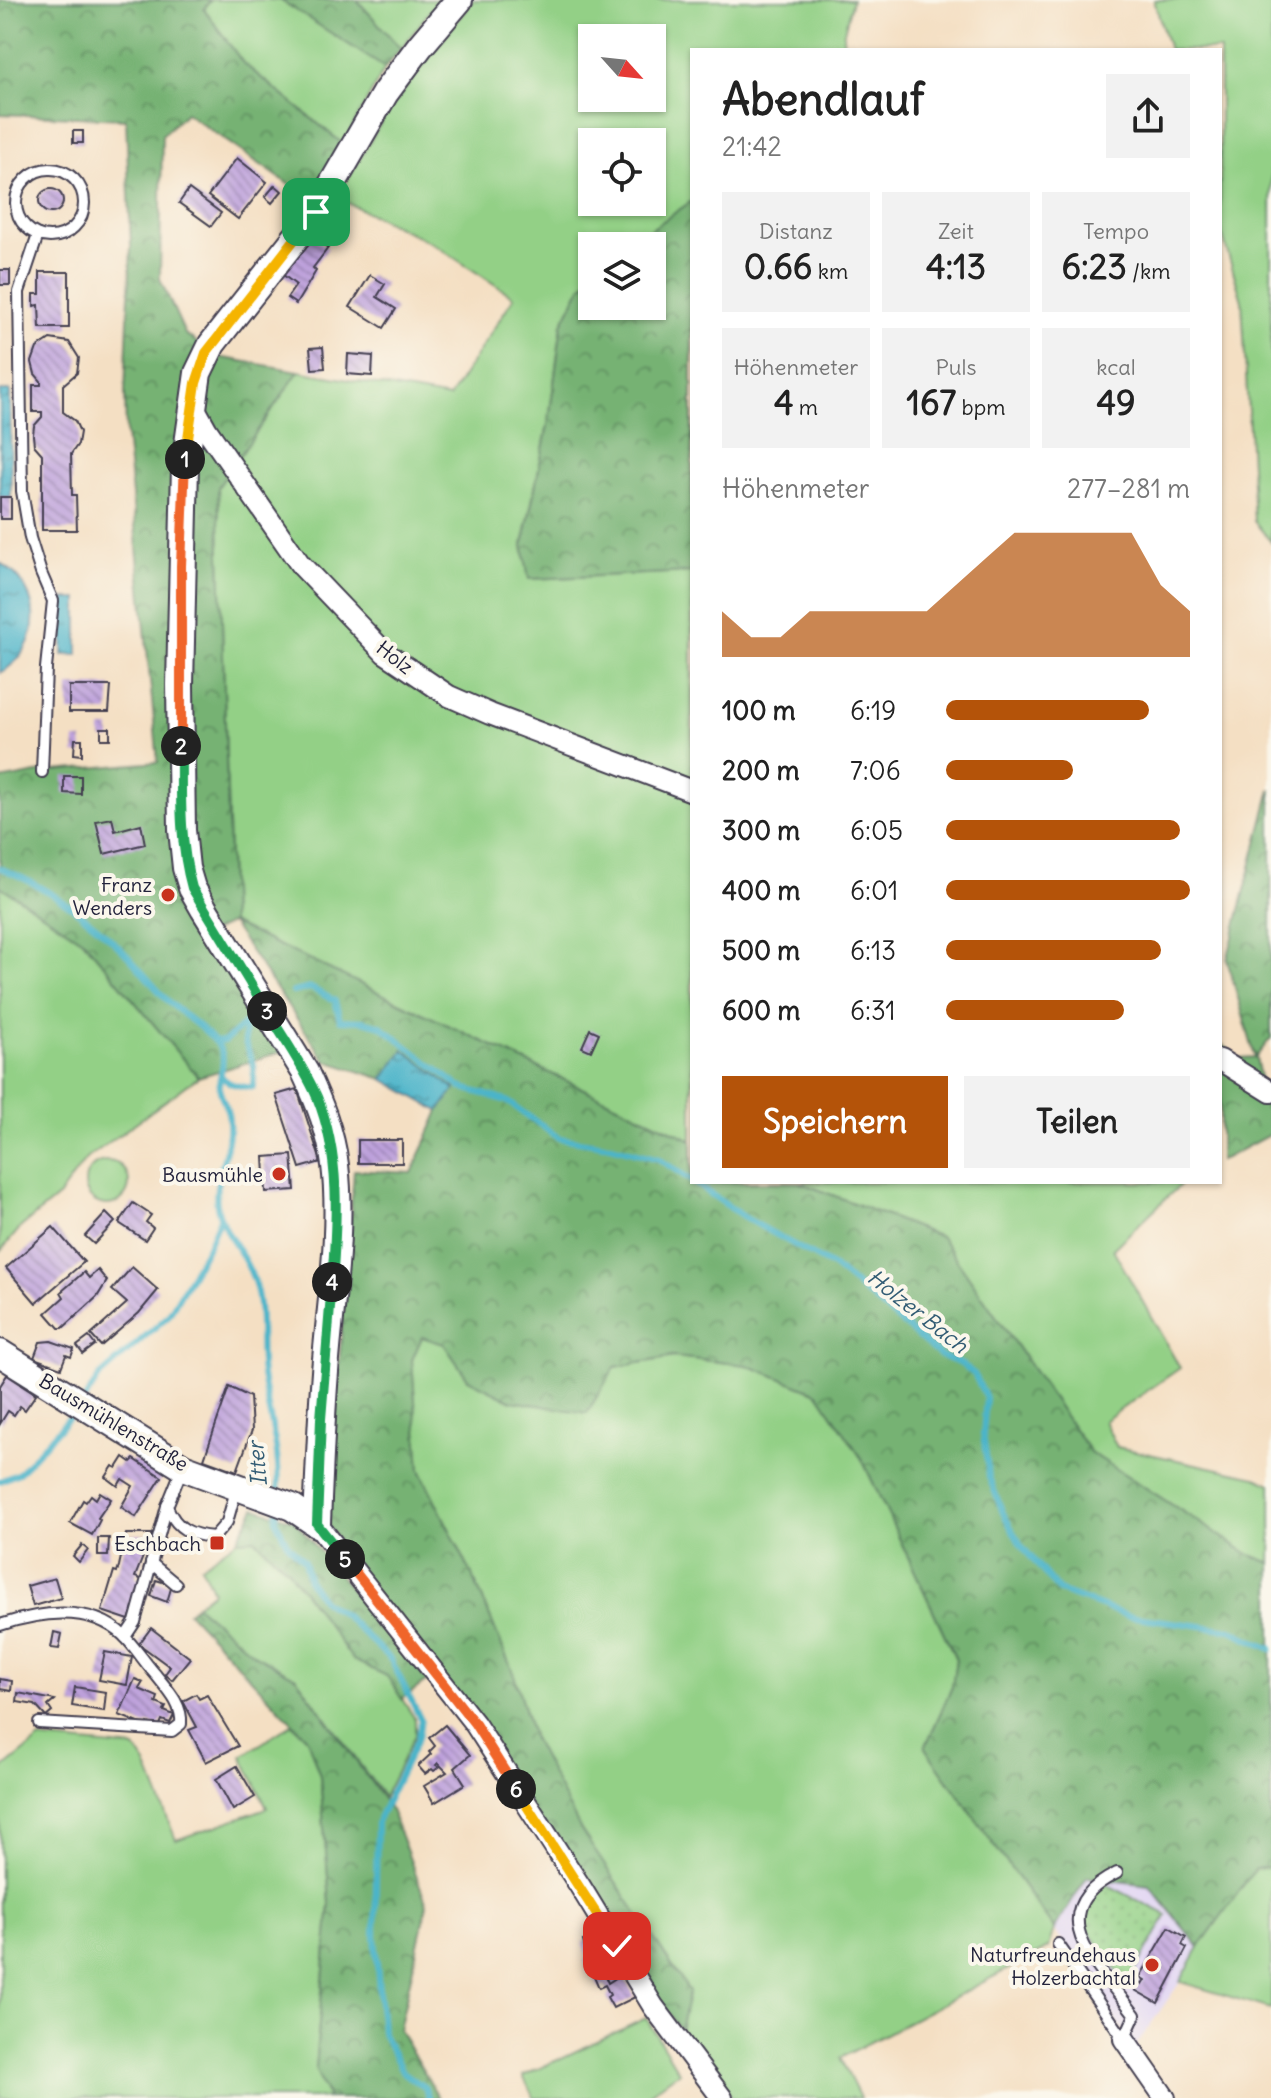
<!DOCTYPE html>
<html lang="de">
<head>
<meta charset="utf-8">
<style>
  :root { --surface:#fff; --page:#f2f2f2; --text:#222; --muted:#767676; --accent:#b45309 }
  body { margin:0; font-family:Delius,sans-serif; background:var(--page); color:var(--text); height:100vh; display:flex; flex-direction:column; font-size:30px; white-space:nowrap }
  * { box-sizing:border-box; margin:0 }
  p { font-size:26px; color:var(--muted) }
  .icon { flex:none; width:44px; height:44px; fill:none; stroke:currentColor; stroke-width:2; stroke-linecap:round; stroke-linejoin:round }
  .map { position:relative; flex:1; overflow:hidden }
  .drawer { position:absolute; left:690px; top:48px; width:532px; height:1136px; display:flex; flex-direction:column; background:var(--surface); border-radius:0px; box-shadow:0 2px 6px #0004 }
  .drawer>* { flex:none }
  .needle { width:52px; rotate:117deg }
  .buttons { position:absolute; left:578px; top:24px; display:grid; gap:16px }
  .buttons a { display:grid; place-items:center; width:88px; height:88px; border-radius:0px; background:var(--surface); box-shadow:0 2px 6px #0004; font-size:40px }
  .pin { position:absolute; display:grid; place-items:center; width:68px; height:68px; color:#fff; margin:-34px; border-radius:16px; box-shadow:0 4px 12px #0006 }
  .km { position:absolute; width:40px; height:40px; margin:-20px; border-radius:50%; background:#222; color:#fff; font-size:22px; line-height:40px; text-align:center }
  .round { display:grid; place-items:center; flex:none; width:84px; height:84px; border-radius:0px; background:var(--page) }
  .summary { display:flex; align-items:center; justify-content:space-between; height:136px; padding:0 32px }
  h1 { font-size:44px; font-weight:700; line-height:60px }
  .stats { display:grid; grid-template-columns:repeat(3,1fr); gap:12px; height:136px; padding:8px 32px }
  .stats div { display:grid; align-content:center; border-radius:0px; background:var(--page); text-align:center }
  .stats b { font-size:34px; font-weight:700 }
  .stats small { font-size:22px; font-weight:400 }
  .stats p { font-size:22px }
  .chart { height:224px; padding:16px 32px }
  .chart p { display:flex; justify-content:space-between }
  .chart svg { width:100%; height:144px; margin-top:8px; fill:var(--accent); opacity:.7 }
  .primary-button { display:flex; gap:16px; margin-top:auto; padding:16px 32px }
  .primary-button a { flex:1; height:92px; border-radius:0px; background:var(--accent); color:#fff; font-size:32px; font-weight:700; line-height:92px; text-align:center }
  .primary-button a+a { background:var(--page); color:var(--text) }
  ul { padding:0 32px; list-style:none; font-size:26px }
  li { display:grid; grid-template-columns:128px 96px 1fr; align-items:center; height:60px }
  li i { height:20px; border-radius:10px; background:var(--accent) }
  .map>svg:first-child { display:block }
  .built { fill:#e0d4f4 }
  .grass { fill:#93d086; stroke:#5a7960; stroke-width:2; fill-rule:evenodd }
  .forest { fill:url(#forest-crowns); stroke:#4c6a57; stroke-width:2 }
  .park { fill:url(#park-dots); stroke:#5a7960; stroke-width:2 }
  .water { fill:url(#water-ripples); stroke:#366b82; stroke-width:2 }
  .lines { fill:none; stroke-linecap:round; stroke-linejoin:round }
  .stream { stroke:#4bb4c9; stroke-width:6 }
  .building { fill:url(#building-back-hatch) }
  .service-casing { stroke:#423e4f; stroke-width:14 }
  .minor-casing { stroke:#423e4f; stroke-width:24 }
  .tertiary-casing { stroke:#423e4f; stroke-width:30 }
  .service { stroke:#fff; stroke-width:10 }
  .minor { stroke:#fff; stroke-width:20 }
  .tertiary { stroke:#fff; stroke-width:26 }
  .split-1-casing { stroke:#fff; stroke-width:16 }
  .split-2-casing { stroke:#fff; stroke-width:16 }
  .split-3-casing { stroke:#fff; stroke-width:16 }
  .split-4-casing { stroke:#fff; stroke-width:16 }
  .split-5-casing { stroke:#fff; stroke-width:16 }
  .split-6-casing { stroke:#fff; stroke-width:16 }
  .split-7-casing { stroke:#fff; stroke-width:16 }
  .split-1 { stroke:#f5b400; stroke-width:10 }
  .split-2 { stroke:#f0652b; stroke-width:10 }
  .split-3 { stroke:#22a559; stroke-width:10 }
  .split-4 { stroke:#22a559; stroke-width:10 }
  .split-5 { stroke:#22a559; stroke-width:10 }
  .split-6 { stroke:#f0652b; stroke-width:10 }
  .split-7 { stroke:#f5b400; stroke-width:10 }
  .poi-dot { fill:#c8321e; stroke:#fbf7ec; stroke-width:3 }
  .labels { text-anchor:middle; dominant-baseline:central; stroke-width:8; stroke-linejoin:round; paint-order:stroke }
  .street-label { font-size:20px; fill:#22223b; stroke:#fbf7ec }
  .poi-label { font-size:20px; fill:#22223b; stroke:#fbf7ec; text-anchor:end }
  .water-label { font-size:22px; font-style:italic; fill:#325c74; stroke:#fbf7ec }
</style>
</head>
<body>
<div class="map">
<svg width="1271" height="2098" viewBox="0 0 1271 2098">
  <defs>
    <pattern id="forest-crowns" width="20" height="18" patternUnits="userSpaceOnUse" patternTransform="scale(2)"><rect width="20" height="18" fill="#76b273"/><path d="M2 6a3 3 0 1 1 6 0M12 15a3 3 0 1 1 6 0" fill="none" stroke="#609060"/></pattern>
    <pattern id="park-dots" width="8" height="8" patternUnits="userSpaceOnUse" patternTransform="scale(2)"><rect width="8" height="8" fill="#93d086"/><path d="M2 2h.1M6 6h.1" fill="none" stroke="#7eb275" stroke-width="1.8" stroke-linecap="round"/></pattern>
    <pattern id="water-ripples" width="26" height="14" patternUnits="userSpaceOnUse" patternTransform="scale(2)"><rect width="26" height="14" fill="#4bb4c9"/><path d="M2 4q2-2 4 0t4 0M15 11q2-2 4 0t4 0" fill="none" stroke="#3e92a4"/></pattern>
    <pattern id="building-back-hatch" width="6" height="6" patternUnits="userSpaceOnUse" patternTransform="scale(2)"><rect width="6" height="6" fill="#bda0db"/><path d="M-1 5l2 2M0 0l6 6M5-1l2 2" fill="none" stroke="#9982b3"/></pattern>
  </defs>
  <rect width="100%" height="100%" fill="#fbf7ec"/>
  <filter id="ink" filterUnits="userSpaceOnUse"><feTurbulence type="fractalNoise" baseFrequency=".0125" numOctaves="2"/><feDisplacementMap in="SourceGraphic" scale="16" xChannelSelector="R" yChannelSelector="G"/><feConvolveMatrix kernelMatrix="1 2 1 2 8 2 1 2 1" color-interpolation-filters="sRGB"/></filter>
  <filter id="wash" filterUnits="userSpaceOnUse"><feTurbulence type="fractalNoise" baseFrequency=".006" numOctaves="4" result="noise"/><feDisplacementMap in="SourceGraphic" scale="32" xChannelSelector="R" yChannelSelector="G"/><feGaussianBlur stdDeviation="1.8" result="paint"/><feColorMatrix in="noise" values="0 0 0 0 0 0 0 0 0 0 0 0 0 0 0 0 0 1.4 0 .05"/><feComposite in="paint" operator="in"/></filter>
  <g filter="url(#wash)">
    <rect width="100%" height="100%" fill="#f4dfc3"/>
    <path class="built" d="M1087 1877 1149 1885 1199 1947 1180 1982 1135 2047 1054 1929Z"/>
    <g class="grass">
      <path d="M211 0H280L385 68 343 144 243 63 204 9Z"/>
      <path d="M357 0H438L401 49Z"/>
      <path d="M473 0H852L843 36 844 50H692V201L627 246H592V276L581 287 562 324 549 420 523 545 529 579 692 572V1140L231 923 218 487 299 371 449 398 514 297 430 242 337 198 386 114ZM592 38H652V98H592ZM592 142H652V202H592Z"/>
      <path d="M1154 0H1271V542L1254 521 1242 301 1220 227V50H1169Z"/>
      <path d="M0 886 84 941 198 1077 85 1160 59 1196 21 1227 0 1252Z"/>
      <circle cx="107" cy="1183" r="22"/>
      <path d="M799 1182H1183L1113 1249 1180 1368 1104 1421 1117 1447 1256 1477 1271 1484V1563L1250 1555 1090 1452 941 1237Z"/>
      <path d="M421 1336 444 1344 468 1379 615 1367 675 1357 747 1365 818 1393 862 1459 956 1659 952 1687 925 1748 1054 1929 1048 1948 840 2058 860 2098H733L680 2030 533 1739 514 1675 475 1581 420 1470 412 1360Z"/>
      <path d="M255 1539 288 1570 353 1660 387 1676 415 1719V1735L384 1797 296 1677 255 1655 196 1605 213 1591 201 1566 237 1540Z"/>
      <path d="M292 1724 307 1738 320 1776 330 1903 315 2068 328 2098H0V1771L40 1739 135 1748 146 1764 176 1840 267 1808 242 1756Z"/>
      <path d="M1271 1867V2009L1180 1982 1199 1947 1255 1868Z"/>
      <path d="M646 2018 679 2072 643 2098H534L523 2076Z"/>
    </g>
    <g class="forest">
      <path d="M0 0H211L204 9 243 63 343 144 310 199 186 113 162 135 160 279 185 334 218 357 299 371 218 487 231 923 692 1140V1182H799L941 1237 1090 1452 1250 1555 1271 1563V1867L1255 1869 1199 1947 1149 1885 1087 1877 1054 1929 925 1748 952 1687 956 1659 862 1459 818 1393 747 1365 674 1357 615 1367 587 1413 512 1401 468 1379 444 1344 422 1337 412 1360 420 1470 475 1581 514 1675 533 1739 581 1830 689 1991 680 2030 327 1525 354 1170 412 1173 439 1111 383 1079 326 1061 231 923 208 934 282 1052 198 1077 84 941 0 886V780L42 772 158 762 126 434 125 392 131 246 126 119 0 114Z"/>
      <path d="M280 0H357L401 49 385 68Z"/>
      <path d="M692 201V572L529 579 523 546 549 420 562 324 581 287 592 276V306H652V246H627Z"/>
      <path d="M1271 789V1038L1256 1057 1271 1134 1220 1161V1043L1239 1058 1255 1057 1227 960Z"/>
      <path d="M255 1508 294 1520 427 1681 402 1699 387 1676 353 1660 288 1570 255 1539 237 1540Z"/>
      <path d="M196 1605 255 1655 296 1677 391 1810 427 1904 399 2030 439 2098H328L315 2068 330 1903 320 1776 307 1738 188 1612Z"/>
    </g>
    <path class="park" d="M1102 1882 1167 1915 1127 1985 1080 1920Z"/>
    <g class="water">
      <path d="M0 391H10L11 497H0Z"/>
      <path d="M0 563C44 587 45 648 0 673Z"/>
      <rect x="63" y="599" width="15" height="56"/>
      <path d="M404 1050 455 1089 439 1111 383 1079Z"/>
    </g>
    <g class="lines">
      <g class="stream">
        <path d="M0 868C46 886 90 917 125 953 140 969 154 987 170 1003 184 1016 216 1036 222 1053 225 1063 220 1074 219 1084 219 1095 225 1102 228 1113 236 1150 205 1183 221 1219 230 1240 245 1256 253 1278 264 1308 258 1343 262 1375 268 1416 282 1453 278 1495"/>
        <path d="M293 992 311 988 335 1001 340 1020 363 1021 381 1026 460 1087 507 1101 559 1138 611 1146 659 1159 692 1181"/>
        <path d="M215 1042 225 1041 244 1024"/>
        <path d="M221 1075C227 1085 241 1087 253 1087L254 1067 245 1042 244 1024"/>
        <path d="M693 1182 744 1217 834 1267 941 1356 961 1364 974 1374 986 1398 983 1434 989 1477 1003 1513 1021 1545 1059 1591 1128 1616 1231 1630 1271 1649"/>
        <path d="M85 1399 99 1377 168 1316 207 1248 220 1218"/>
        <path d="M0 1481 19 1473 78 1408"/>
        <path d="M277 1510 276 1521 287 1543 304 1561 309 1581 322 1600 344 1615 391 1660 421 1720 418 1738 377 1822 375 1936 382 2032 402 2071 425 2088 429 2098"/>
      </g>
    </g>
    <g id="blocks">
      <g class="building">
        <rect x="73" y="131" width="10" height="12"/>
        <path d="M237 158 267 182 238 219 208 196Z"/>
        <path d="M275 185 282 191 272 203 265 197Z"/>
        <path d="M189 189 221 213 211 226 179 203Z"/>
        <circle cx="51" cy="201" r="12"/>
        <path d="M310 235 328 248 313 268 316 271 296 304 287 298 296 285 282 274Z"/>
        <rect x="0" y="270" width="10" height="15"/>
        <path d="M40 272H69V328H40L39 305 34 306V294H40Z"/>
        <path d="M370 275 385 284 377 297 396 309 384 328 350 307Z"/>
        <path d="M50 339 69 342 79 358 77 373 63 385V412L75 421 80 432 78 444 71 454 72 495H76L77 530H42V454L34 445 33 435 34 426 42 417V412H33V385H41V381L35 374 32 362 37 348Z"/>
        <path d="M323 347 325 368 312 369 310 348Z"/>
        <path d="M348 354 373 356 372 376 347 374Z"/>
        <rect x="0" y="497" width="11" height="22"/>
        <path d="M69 686H111L109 712H69Z"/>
        <rect x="101" y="728" width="9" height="11"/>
        <path d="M75 739H82V755L74 754Z"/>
        <path d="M64 776H81V794L64 793Z"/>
        <path d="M112 818 115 831 141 824 145 844 104 854 96 821Z"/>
        <path d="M590 1029 599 1033 591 1051 582 1047Z"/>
        <path d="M297 1089 321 1162 300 1168 276 1095Z"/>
        <rect x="358" y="1140" width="44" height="23"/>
        <path d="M292 1155 295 1190 266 1192 264 1157Z"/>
        <path d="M133 1203 151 1215 146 1222 153 1228 145 1240 119 1223Z"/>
        <path d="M106 1213 115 1222 94 1244 85 1236Z"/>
        <path d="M53 1227 84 1262 36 1303 6 1268Z"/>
        <path d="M132 1267 158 1290 139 1313 101 1346 91 1335 127 1303 112 1290Z"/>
        <path d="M98 1270 107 1281 97 1297 63 1328H59L46 1313 64 1297 61 1292 84 1272 89 1278Z"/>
        <path d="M89 1337 95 1345 83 1354 77 1346Z"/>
        <path d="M51 1341 74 1349 71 1357 66 1355 61 1368 34 1358 40 1342Z"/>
        <path d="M7 1375 36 1394 25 1410 20 1406 14 1415 8 1411 0 1424V1386Z"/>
        <path d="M229 1387 250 1397 252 1430 237 1471 204 1459Z"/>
        <path d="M124 1457 131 1462 134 1459 162 1477 136 1517 121 1507 133 1486 122 1479 118 1486 106 1477 113 1466 117 1468Z"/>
        <path d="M100 1492 111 1499 98 1518 100 1520 92 1535 70 1523 83 1500 86 1502 91 1495 96 1499Z"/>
        <path d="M126 1534H152L135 1577 143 1580 129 1620 102 1611 114 1571 117 1572 119 1566Z"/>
        <path d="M98 1538H109L108 1556H98Z"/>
        <path d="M82 1545 88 1550 79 1562 73 1556Z"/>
        <path d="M55 1578 61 1598 33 1606 27 1586Z"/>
        <path d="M156 1580 172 1585 167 1602 151 1596Z"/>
        <path d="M151 1628 190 1658 172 1680 165 1674 170 1667 139 1644Z"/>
        <path d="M54 1632 62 1634 59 1649 51 1648Z"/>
        <path d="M105 1652 132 1657 127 1685 99 1680Z"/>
        <path d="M0 1679 12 1681 11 1691 0 1689Z"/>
        <path d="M135 1679 143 1682 139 1689 158 1697 156 1703 166 1707 164 1711 174 1715 170 1723 162 1720 159 1727 148 1723 146 1726 119 1715Z"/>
        <path d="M75 1687 106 1692 104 1711 72 1706Z"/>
        <path d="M18 1693 55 1700 48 1706 52 1712 46 1717 35 1705 17 1702Z"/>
        <path d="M196 1694 199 1699 207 1695 238 1746 206 1762 189 1730 197 1727 183 1701Z"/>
        <path d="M445 1725 470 1755 455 1768 465 1784 434 1803 424 1786 447 1772 438 1763 436 1765 439 1767 434 1771 432 1769 425 1774 418 1766 431 1754 429 1752 435 1746 429 1738Z"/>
        <path d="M237 1766 255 1797 233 1810 216 1779Z"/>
        <path d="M1169 1927 1186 1937 1182 1945 1187 1948 1158 2003 1135 1990 1139 1983 1142 1985 1145 1980 1140 1977Z"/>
        <path d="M595 1938 600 1955 605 1954 608 1964 588 1973 584 1960 588 1959 583 1941Z"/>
        <path d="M603 1971 608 1983 622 1974 635 1997 613 2008 607 1997 610 1995 605 1985 599 1988 594 1976Z"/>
      </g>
    </g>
  </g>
  <g filter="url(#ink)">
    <use href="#blocks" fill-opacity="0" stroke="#423e4f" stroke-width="2"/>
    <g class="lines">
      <defs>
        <g id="service">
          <circle cx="50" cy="203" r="34"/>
          <path d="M38 235 19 292 22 491 30 538 41 573 53 601 46 668 42 772"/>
          <path d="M167 1506C176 1529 190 1535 214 1537L227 1522 237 1487"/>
          <path d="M151 1563 176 1584"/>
          <path d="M0 1625C40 1612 91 1604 124 1636 136 1648 145 1663 156 1675 167 1689 183 1705 181 1724L172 1731 39 1723"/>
          <path d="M125 1637 135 1622 167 1506 182 1469"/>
          <path d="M1058 1944 1124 2039 1135 2015C1100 1968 1036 1913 1117 1873"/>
        </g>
        <g id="minor">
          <path d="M192 403 207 430 300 564 385 653 449 696 490 714 692 791"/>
          <path d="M1220 1060 1271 1092"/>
          <path d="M317 1524 475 1724 580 1886 653 2006 722 2098"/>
          <path d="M1124 2039 1165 2098"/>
        </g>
        <g id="tertiary">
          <path d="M0 1353 183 1467 292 1507 317 1524"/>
          <path d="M317 1524C319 1473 321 1423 325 1372 330 1304 343 1232 335 1165 331 1132 319 1102 305 1072L204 909 192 888 186 868 182 830 180 685 185 465 198 373 212 344 316 212 385 93 420 46 459 0"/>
        </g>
      </defs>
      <use href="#service" class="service-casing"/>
      <use href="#minor" class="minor-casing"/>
      <use href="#tertiary" class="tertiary-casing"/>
      <use href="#service" class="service"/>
      <use href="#minor" class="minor"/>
      <use href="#tertiary" class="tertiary"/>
    </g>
  </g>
  <g class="lines" filter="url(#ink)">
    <defs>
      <path id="split-1" d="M185 459 196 383 206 353 316 212"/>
      <path id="split-2" d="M181 746V566L185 459"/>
      <path id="split-3" d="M181 746C181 793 179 842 192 888L267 1011"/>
      <path id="split-4" d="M267 1011C284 1039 304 1067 317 1097 341 1156 337 1220 332 1282"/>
      <path id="split-5" d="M332 1282 321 1419 317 1524 345 1559"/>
      <path id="split-6" d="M345 1559 475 1724 516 1789"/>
      <path id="split-7" d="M516 1789 617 1946"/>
    </defs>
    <use href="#split-1" class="split-1-casing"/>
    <use href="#split-2" class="split-2-casing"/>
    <use href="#split-3" class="split-3-casing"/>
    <use href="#split-4" class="split-4-casing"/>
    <use href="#split-5" class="split-5-casing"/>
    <use href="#split-6" class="split-6-casing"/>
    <use href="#split-7" class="split-7-casing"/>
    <use href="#split-1" class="split-1"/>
    <use href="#split-2" class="split-2"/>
    <use href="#split-3" class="split-3"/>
    <use href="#split-4" class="split-4"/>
    <use href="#split-5" class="split-5"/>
    <use href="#split-6" class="split-6"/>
    <use href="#split-7" class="split-7"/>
  </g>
  <g class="poi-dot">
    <circle cx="168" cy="895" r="8"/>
    <circle cx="279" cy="1174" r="8"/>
    <rect x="209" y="1535" width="16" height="16" rx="4"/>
    <circle cx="1152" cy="1965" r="8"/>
  </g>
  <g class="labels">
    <g class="street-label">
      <text transform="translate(395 657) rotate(38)">Holz</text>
      <text transform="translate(114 1422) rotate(31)">Bausmühlenstraße</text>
    </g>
    <g class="poi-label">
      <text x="152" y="884">Franz<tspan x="152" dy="23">Wenders</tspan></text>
      <text x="263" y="1174">Bausmühle</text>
      <text x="201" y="1543">Eschbach</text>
      <text x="1136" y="1954">Naturfreundehaus<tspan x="1136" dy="23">Holzerbachtal</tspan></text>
    </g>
    <g class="water-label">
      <text transform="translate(918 1311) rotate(38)">Holzer Bach</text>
      <text transform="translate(257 1464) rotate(-95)">Itter</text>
    </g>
  </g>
</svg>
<div class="buttons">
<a><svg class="needle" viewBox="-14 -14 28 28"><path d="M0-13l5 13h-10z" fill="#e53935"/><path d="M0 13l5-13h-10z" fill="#767676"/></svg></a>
<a><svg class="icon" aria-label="locate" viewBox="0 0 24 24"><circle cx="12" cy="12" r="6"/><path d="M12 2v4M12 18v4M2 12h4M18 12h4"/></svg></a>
<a><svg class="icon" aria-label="layers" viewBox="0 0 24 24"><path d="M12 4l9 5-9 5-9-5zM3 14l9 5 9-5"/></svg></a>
</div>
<div class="pin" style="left:316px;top:212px;background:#1e9e55"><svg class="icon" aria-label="arrive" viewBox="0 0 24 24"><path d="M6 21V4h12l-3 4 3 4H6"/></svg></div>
<div class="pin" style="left:617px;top:1946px;background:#d93025"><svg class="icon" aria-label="check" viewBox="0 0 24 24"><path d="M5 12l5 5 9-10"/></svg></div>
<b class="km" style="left:185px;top:459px">1</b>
<b class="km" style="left:181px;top:746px">2</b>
<b class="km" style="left:267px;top:1011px">3</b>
<b class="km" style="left:332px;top:1282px">4</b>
<b class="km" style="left:345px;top:1559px">5</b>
<b class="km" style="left:516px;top:1789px">6</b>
<section class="drawer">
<div class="summary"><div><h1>Abendlauf</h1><p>21:42</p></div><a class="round"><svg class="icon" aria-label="share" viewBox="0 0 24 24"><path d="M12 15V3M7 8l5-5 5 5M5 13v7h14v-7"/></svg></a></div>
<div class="stats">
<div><p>Distanz</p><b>0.66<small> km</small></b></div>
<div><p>Zeit</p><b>4:13</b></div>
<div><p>Tempo</p><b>6:23<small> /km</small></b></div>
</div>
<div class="stats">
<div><p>Höhenmeter</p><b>4<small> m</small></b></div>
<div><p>Puls</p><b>167<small> bpm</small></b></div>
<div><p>kcal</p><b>49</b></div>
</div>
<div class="chart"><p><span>Höhenmeter</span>277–281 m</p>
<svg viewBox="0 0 160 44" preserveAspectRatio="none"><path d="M0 44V30L10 38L20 38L30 30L40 30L50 30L60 30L70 30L80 22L90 14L100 6L110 6L120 6L130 6L140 6L150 22L160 30V44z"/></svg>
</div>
<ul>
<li><b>100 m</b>6:19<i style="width:83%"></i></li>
<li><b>200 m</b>7:06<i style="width:52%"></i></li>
<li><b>300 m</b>6:05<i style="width:96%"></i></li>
<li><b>400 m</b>6:01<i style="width:100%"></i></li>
<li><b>500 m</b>6:13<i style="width:88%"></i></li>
<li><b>600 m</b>6:31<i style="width:73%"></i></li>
</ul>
<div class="primary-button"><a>Speichern</a><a>Teilen</a></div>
</section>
</div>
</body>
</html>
